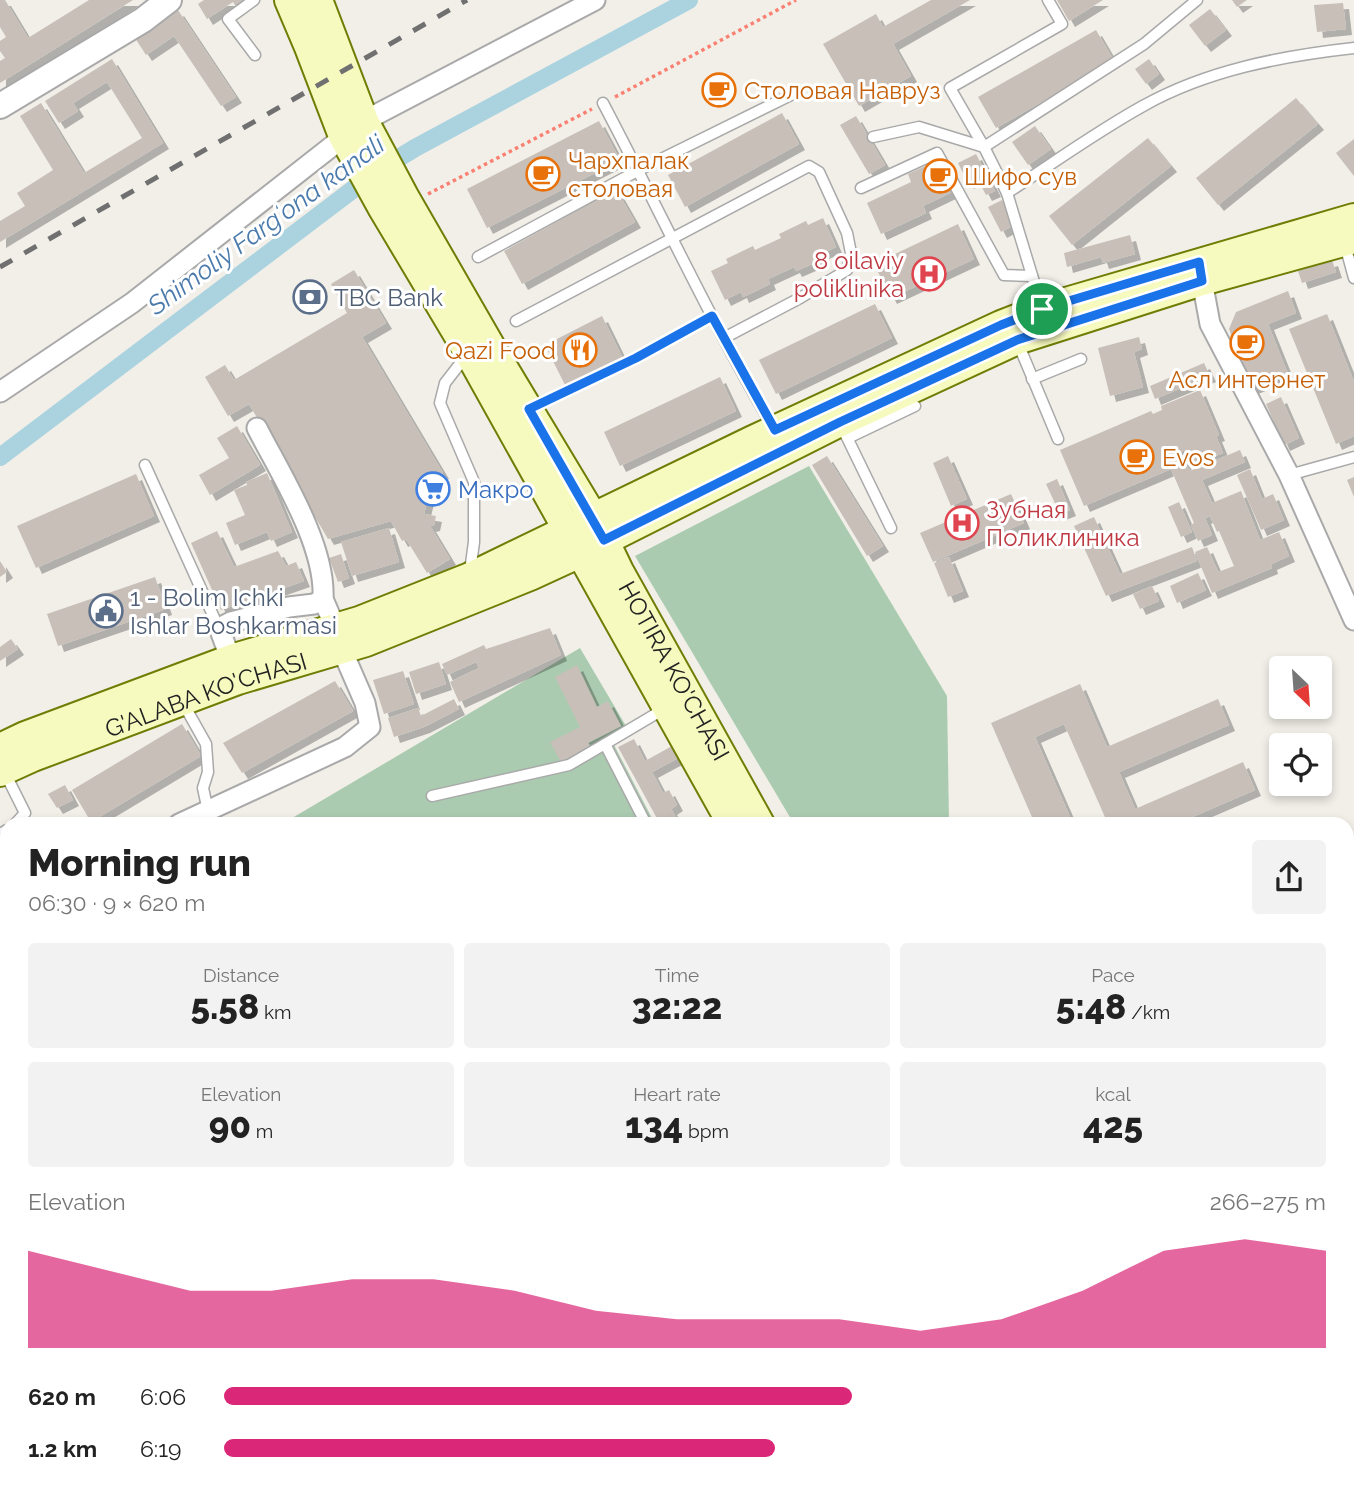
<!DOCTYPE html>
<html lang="en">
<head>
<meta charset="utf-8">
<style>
  :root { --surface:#fff; --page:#f2f2f2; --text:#222; --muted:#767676; --accent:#db2777 }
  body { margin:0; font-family:Raleway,sans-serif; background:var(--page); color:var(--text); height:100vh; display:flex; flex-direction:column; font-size:26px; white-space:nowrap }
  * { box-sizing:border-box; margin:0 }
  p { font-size:23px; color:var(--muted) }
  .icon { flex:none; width:38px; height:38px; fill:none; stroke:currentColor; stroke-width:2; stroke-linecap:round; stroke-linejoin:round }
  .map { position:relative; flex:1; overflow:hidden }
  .sheet { position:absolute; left:0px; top:817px; width:1354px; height:674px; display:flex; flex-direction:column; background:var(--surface); border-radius:21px 21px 0 0; box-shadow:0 4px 10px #0003 }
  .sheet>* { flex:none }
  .needle { width:46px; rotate:155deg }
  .fabs { position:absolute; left:1269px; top:656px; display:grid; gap:14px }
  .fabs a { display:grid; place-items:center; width:63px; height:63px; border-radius:7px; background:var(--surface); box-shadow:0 4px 10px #0003; font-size:35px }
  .pin { position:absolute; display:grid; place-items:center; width:60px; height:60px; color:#fff; margin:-30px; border:4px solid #fff; border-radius:50%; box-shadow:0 2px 7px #0007 }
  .round { display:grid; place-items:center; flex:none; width:74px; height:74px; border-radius:7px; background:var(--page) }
  .summary { display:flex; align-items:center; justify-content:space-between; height:119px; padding:0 28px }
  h1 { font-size:38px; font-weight:800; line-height:52px }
  .figures { display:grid; grid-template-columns:repeat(3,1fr); gap:10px; height:119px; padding:7px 28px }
  .figures div { display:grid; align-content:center; border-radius:7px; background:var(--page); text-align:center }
  .figures b { font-size:35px; font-weight:800 }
  .figures small { font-size:19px; font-weight:400 }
  .figures p { font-size:19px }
  .chart { height:196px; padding:14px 28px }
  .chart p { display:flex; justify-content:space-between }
  .chart svg { width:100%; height:126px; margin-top:7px; fill:var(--accent); opacity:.7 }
  ul { padding:0 28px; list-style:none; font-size:23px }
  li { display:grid; grid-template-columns:112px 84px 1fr; align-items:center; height:52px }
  li i { height:18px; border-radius:9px; background:var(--accent) }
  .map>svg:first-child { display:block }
  .cemetery { fill:#aacbaf }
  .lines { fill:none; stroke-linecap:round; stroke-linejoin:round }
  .canal { stroke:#aad3df; stroke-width:18 }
  .building { fill:#c7bfb8; filter:url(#shadow) }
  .service-casing { stroke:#a9a9a9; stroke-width:13 }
  .minor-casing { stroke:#a9a9a9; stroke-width:23 }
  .tertiary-casing { stroke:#a9a9a9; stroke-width:28 }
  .secondary-casing { stroke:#707d05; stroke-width:32 }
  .path { stroke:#fa8072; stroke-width:3.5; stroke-dasharray:3.5 3.5; stroke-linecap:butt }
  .service { stroke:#fff; stroke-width:10 }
  .minor { stroke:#fff; stroke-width:19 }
  .tertiary { stroke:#fff; stroke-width:24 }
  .secondary { stroke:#f7fabf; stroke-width:28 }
  .rail { stroke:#707070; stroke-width:5; stroke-dasharray:14 14; stroke-linecap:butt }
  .route-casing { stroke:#fff; stroke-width:14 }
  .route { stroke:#1a73e8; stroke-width:9 }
  .labels { text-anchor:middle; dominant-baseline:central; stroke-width:6; stroke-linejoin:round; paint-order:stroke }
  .food-label { font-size:24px; fill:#c56008; stroke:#fff; text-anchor:start }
  .health-label { font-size:24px; fill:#be3a42; stroke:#fff; text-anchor:end }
  .service-label { font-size:24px; fill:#4e5e75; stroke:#fff; text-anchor:start }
  .shop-label { font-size:24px; fill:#366cbe; stroke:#fff; text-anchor:start }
  .street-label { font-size:24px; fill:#222; stroke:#fff }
  .water-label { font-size:26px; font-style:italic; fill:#4a7aab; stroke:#fff }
</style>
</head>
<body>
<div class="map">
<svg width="1354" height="1490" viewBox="0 0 1354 1490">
  <defs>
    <filter id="shadow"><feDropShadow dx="6" dy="6" stdDeviation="0" flood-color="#0004"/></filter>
  </defs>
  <rect width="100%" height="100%" fill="#f2efe9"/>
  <g class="cemetery">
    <path d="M809 466 947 696 949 824H794L635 556Z"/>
    <path d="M580 648 626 726 611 739 655 824H282Z"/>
  </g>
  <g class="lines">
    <path class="canal" d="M0 457 376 172 415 148 689 0"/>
  </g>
  <g class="building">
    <path d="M0 0H5L28 38 89 0H133L0 83V61L5 58 0 51V41L6 37 0 27Z"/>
    <path d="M204 0H249L237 8 233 2 207 19 198 4Z"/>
    <path d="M931 0H970L893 44 911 76 859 106 823 44 876 14 883 27Z"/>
    <path d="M1057 0H1103L1069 21Z"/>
    <path d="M1232 0H1247L1237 7Z"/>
    <path d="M1343 3 1346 29 1317 32 1314 5Z"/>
    <path d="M1210 9 1226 30 1205 46 1189 25Z"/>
    <path d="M178 10 236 97 221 106 174 36 146 55 135 38Z"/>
    <path d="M1096 30 1114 61 996 128 978 97Z"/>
    <path d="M112 59 163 143 0 242V221L25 206 17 193 53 170 20 116 41 103 84 173 142 138 107 82 73 103 78 111 59 123 45 101Z"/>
    <path d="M1149 59 1159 74 1146 84 1135 69Z"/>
    <path d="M1296 98 1318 124 1218 205 1196 178Z"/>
    <path d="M782 113 799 144 685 207 668 175Z"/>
    <path d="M856 116 885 165 869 174 840 125Z"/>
    <path d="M599 121 620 160 487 228 467 189Z"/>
    <path d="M1035 126 1051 149 1028 165 1012 142Z"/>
    <path d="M1148 138 1171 166 1072 245 1049 216Z"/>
    <path d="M1354 139V176L1336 153Z"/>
    <path d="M976 154 995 191 986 195 977 178 968 183 958 163Z"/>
    <path d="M939 160 954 191 923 206 926 213 881 234 867 203 911 182 908 174Z"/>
    <path d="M616 189 635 222 522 284 504 251Z"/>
    <path d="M1002 200 1014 225 1001 232 988 207Z"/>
    <path d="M823 218 836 247 821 254 824 259 796 271 794 267 768 279 770 284 743 297 741 292 725 300 711 271 728 263 726 259 753 246 755 250 781 238 779 234 806 221 808 225Z"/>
    <path d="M958 224 974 259 891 298 874 264Z"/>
    <path d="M1130 235 1135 254 1103 263 1101 257 1067 267 1064 253Z"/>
    <path d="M1332 260 1336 272 1302 283 1298 271Z"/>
    <path d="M354 270 386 323 362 337 443 473 433 479 424 514 436 516 434 525 430 526 450 559 427 573 406 539 402 541 391 521 328 539 249 404 228 416 205 377 225 365 234 380 347 313 331 284Z"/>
    <path d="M1288 291 1296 313 1268 324 1288 374 1252 388 1229 329 1236 312Z"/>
    <path d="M875 304 892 338 776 394 759 360Z"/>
    <path d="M1327 314 1354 382V436L1336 444 1289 329Z"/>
    <path d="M602 316 624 361 567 389 545 345Z"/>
    <path d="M1139 337 1142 349 1134 352 1143 387 1110 396 1098 348Z"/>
    <path d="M1204 363 1210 376 1155 399 1150 386Z"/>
    <path d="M720 377 736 411 620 466 604 432Z"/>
    <path d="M1200 390 1219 435 1216 436 1223 453 1191 466 1185 450 1180 452 1185 463 1190 471 1240 450 1245 462 1202 480 1212 503 1241 491 1260 540 1279 532 1289 556 1271 564 1272 568 1212 593 1195 552 1207 547 1218 572 1234 566 1219 531 1217 532 1210 516 1205 518 1212 535 1198 541 1191 525 1194 523 1171 469 1084 506 1060 450 1151 411 1153 414 1162 410 1161 406Z"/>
    <path d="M1281 397 1299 438 1284 445 1266 404Z"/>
    <path d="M237 426 260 465 210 495 199 475 229 458 217 438Z"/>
    <path d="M827 456 883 546 867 556 812 465Z"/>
    <path d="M948 456 967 499 951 506 933 463Z"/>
    <path d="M1250 469 1262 499 1273 494 1284 520 1261 530 1237 475Z"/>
    <path d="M267 473 292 532 271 541 267 532 235 545 226 523 245 515 234 490 247 485 246 482Z"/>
    <path d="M136 474 154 516 36 568 17 526Z"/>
    <path d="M1354 477V497L1347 480Z"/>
    <path d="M1057 479 1070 510 1060 514 1046 484Z"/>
    <path d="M1011 494 1024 523 933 562 920 533Z"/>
    <path d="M1179 502 1192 532 1181 537 1168 507Z"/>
    <path d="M1094 517 1120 574 1192 547 1197 561 1106 596 1074 526Z"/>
    <path d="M389 528 399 562 352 576 341 542Z"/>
    <path d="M217 531 234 567 278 551 286 566 296 562 304 581 221 610 191 543Z"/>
    <path d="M341 554 349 578 338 582 329 558Z"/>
    <path d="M949 557 963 591 948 597 934 563Z"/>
    <path d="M0 561 7 572 0 577Z"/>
    <path d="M1198 573 1206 590 1177 603 1170 586Z"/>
    <path d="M155 577 166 609 58 646 47 614Z"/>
    <path d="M1152 586 1159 601 1140 609 1133 594Z"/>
    <path d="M550 628 561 655 459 702 450 682 479 668 476 662 447 675 442 664 484 645 486 649Z"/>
    <path d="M11 639 18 649 0 661V647Z"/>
    <path d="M439 662 446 684 416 694 409 672Z"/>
    <path d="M577 665 597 707 608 701 621 726 588 743 590 746 561 762 550 742 580 727 555 677Z"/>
    <path d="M403 671 414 704 384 714 373 680Z"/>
    <path d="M335 681 353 711 242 773 223 743Z"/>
    <path d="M1080 684 1107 747 1218 699 1229 725 1119 772 1135 809 1243 762 1255 790 1176 824H1108L1064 724 1035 737 1073 824H1035L991 723Z"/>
    <path d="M454 699 459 709 424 727 394 737 388 718 418 708 421 716Z"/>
    <path d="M182 724 201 756 91 822 72 790Z"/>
    <path d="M634 739 645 761 672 746 678 758 652 772 663 793 669 790 677 805 671 809 680 824H660L618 747Z"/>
    <path d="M65 785 73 800 57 808 48 794Z"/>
    <path d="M7 857V904L0 893V861Z"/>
    <path d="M0 1019 7 1031V1110L0 1098Z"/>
    <path d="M1354 1168V1215L1348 1218V1171Z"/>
    <path d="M7 1239V1291L0 1295V1243Z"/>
    <path d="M1354 1239V1277L1348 1283V1245Z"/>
    <path d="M1354 1354V1403L1348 1408V1360Z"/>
    <path d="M7 1369V1418L0 1422V1373Z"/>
    <path d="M76 1484H115L118 1490H64Z"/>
    <path d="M308 1484H391L379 1490H296Z"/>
    <path d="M557 1484H629L632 1490H560Z"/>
    <path d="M982 1484H1026L1029 1490H971Z"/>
    <path d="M1179 1484H1223L1226 1490H1168Z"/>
  </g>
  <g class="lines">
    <defs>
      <g id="service">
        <path d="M254 0 228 19 255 55"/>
        <path d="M1048 0 1062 24 950 88 984 147 1144 44 1197 0"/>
        <path d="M603 103C660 211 711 322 773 427"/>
        <path d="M873 137 919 127 984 147 1007 193 1041 305"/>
        <path d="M861 188 937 153 1004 275 1032 276"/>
        <path d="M1007 193C1052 164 1096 132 1143 106 1207 70 1282 56 1354 48"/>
        <path d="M1345 245 1354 278"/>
        <path d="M478 257 639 170 797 92"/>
        <path d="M516 321 809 166 819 172 847 233 851 253 847 270 800 298 724 338"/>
        <path d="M1017 341 1058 439"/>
        <path d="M466 356 445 383 440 403 474 482V542L470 571"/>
        <path d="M1032 379 1081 359"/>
        <path d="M531 408 636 358 712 316"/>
        <path d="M840 423 891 528"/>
        <path d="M848 438 915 406"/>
        <path d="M145 465 221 633"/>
        <path d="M1289 475 1354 457"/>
        <path d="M183 703 206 744 208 772 203 788 208 811"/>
        <path d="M4 771 25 813 15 824"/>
        <path d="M432 796 569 765 605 744"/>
        <path d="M646 824 605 744 664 709"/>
        <path d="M0 834 7 830"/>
        <path d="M0 919 7 931"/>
        <path d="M0 1186 7 1182"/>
        <path d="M1348 1429 1354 1424"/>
        <path d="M0 1447 7 1442"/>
        <path d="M198 1484 201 1490"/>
        <path d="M765 1484 771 1487 811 1489"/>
        <path d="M1261 1484 1266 1490"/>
        <path d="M932 1490 943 1484"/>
        <path d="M1274 1490 1281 1484"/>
      </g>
      <g id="minor">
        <path d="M1200 270 1210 324 1289 475 1354 620"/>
        <path d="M0 392 132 303 364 121 595 0"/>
        <path d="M257 428C281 475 326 545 323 599"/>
        <path d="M234 668 221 633 225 625 231 622 289 607 314 604 323 599 336 629"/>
        <path d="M179 824 345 747 370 727 365 703 342 650"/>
        <path d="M1348 1117 1354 1113"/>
        <path d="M0 1139 7 1152"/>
        <path d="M1348 1299 1354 1293"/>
        <path d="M0 1342 7 1338"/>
        <path d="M162 1490 174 1484"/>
      </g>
      <path id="tertiary" d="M0 106 143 20 169 0"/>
      <g id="secondary">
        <path d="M289 0 309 47 343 136 382 207 469 353 732 824"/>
        <path id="s1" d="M318 0 364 121 405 198 492 349 593 517 619 571 760 824"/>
        <path d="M0 748 25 736 231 659 359 621 470 577 753 440 1001 325 1042 309 1354 218"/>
        <path id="s2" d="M0 772 33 757 238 680 366 642 530 576 580 553 840 422 1017 340 1202 281 1354 239"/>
        <path d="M1098 1484 1101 1490"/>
        <path d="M1121 1484 1124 1490"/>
      </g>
    </defs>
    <use href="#service" class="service-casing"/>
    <use href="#minor" class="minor-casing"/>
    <use href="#tertiary" class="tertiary-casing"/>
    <use href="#secondary" class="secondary-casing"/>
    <g class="path">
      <path d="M615 97 796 0"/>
      <path d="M428 194 592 109"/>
    </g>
    <use href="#service" class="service"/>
    <use href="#minor" class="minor"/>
    <use href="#tertiary" class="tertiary"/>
    <use href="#secondary" class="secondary"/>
    <path class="rail" d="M0 267 467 0"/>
  </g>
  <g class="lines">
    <defs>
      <path id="route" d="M1199 262 1202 281 1017 340 840 422 604 540 529 409 636 358 712 316 775 430 1001 325 1042 309Z"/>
    </defs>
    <use href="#route" class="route-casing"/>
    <use href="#route" class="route"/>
  </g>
  <defs>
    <symbol id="cafe-ring" viewBox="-11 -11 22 22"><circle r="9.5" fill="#fff" stroke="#e8710a" stroke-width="1.5"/><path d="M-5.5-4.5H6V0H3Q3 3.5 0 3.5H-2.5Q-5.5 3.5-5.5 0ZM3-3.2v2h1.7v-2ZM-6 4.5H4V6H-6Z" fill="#e8710a"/></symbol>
    <symbol id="hospital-ring" viewBox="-11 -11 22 22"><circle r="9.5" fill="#fff" stroke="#e0444e" stroke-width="1.5"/><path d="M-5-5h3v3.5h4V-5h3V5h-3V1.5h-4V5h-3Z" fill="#e0444e"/></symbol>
    <symbol id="bank-ring" viewBox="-11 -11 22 22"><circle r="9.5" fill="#fff" stroke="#5c6f8a" stroke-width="1.5"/><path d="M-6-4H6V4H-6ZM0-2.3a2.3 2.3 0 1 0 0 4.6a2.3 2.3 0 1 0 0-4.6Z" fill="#5c6f8a"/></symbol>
    <symbol id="restaurant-ring" viewBox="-11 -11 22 22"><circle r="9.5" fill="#fff" stroke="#e8710a" stroke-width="1.5"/><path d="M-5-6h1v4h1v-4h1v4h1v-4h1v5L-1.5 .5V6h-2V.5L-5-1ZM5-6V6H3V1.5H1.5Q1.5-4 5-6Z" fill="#e8710a"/></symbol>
    <symbol id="supermarket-ring" viewBox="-11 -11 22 22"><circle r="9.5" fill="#fff" stroke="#3f7fe0" stroke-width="1.5"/><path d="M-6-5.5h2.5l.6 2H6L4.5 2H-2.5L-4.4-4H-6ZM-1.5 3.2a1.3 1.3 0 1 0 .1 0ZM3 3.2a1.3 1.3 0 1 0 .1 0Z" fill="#3f7fe0"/></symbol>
    <symbol id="civic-ring" viewBox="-11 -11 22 22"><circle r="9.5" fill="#fff" stroke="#5c6f8a" stroke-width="1.5"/><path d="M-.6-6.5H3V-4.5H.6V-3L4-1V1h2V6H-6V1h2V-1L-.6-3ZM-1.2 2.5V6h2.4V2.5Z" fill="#5c6f8a"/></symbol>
  </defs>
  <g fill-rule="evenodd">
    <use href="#cafe-ring" x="700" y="71" width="38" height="38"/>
    <use href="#cafe-ring" x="524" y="155" width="38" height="38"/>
    <use href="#cafe-ring" x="921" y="157" width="38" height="38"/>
    <use href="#hospital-ring" x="910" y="255" width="38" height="38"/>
    <use href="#bank-ring" x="291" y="278" width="38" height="38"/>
    <use href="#cafe-ring" x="1228" y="324" width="38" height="38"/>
    <use href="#restaurant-ring" x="561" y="331" width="38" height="38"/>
    <use href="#cafe-ring" x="1118" y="438" width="38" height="38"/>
    <use href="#supermarket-ring" x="414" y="470" width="38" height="38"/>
    <use href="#hospital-ring" x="943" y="504" width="38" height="38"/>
    <use href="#civic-ring" x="87" y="592" width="38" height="38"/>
  </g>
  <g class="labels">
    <g class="food-label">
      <text x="744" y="90">Столовая Навруз</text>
      <text x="568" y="160">Чархпалак<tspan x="568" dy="28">столовая</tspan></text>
      <text x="964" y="176">Шифо сув</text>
      <text x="556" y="350" text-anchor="end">Qazi Food</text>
      <text x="1247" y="379" text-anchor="middle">Асл интернет</text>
      <text x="1162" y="457">Evos</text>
    </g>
    <g class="health-label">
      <text x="904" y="260">8 oilaviy<tspan x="904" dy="28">poliklinika</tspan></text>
      <text x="986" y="509" text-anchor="start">Зубная<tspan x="986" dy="28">Поликлиника</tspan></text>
    </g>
    <g class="service-label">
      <text x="334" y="297">TBC Bank</text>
      <text x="130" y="597">1 - Bolim Ichki<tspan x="130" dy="28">Ishlar Boshkarmasi</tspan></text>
    </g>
    <g class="shop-label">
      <text x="458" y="489">Макро</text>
    </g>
    <g class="street-label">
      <text stroke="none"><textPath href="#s1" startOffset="761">HOTIRA KO'CHASI</textPath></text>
      <text stroke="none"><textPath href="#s2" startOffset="220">G'ALABA KO'CHASI</textPath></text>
    </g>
    <g class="water-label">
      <text transform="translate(266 225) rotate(-36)">Shimoliy Fargʻona kanali</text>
    </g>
  </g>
</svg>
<div class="fabs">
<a><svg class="needle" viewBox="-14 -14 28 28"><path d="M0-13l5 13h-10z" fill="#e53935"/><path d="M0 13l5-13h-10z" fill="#767676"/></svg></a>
<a><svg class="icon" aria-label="locate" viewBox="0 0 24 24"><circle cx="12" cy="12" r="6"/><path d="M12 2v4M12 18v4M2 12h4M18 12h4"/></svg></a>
</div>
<div class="pin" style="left:1042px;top:309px;background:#1e9e55"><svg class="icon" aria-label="arrive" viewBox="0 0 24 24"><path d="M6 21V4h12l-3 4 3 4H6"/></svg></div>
<section class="sheet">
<div class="summary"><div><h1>Morning run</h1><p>06:30 · 9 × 620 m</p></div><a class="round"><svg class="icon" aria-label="share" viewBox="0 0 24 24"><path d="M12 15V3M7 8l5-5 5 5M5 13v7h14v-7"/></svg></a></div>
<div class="figures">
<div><p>Distance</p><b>5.58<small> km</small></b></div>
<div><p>Time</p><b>32:22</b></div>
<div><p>Pace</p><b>5:48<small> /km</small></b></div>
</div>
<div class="figures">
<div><p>Elevation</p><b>90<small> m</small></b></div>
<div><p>Heart rate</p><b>134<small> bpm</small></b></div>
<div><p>kcal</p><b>425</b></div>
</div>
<div class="chart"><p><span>Elevation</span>266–275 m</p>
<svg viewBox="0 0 160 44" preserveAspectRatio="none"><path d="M0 44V10L10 17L20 24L30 24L40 20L50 20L60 24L70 31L80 34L90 34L100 34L110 38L120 34L130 24L140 10L150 6L160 10V44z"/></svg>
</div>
<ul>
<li><b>620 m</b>6:06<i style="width:57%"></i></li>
<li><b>1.2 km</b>6:19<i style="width:50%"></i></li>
</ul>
</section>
</div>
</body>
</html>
